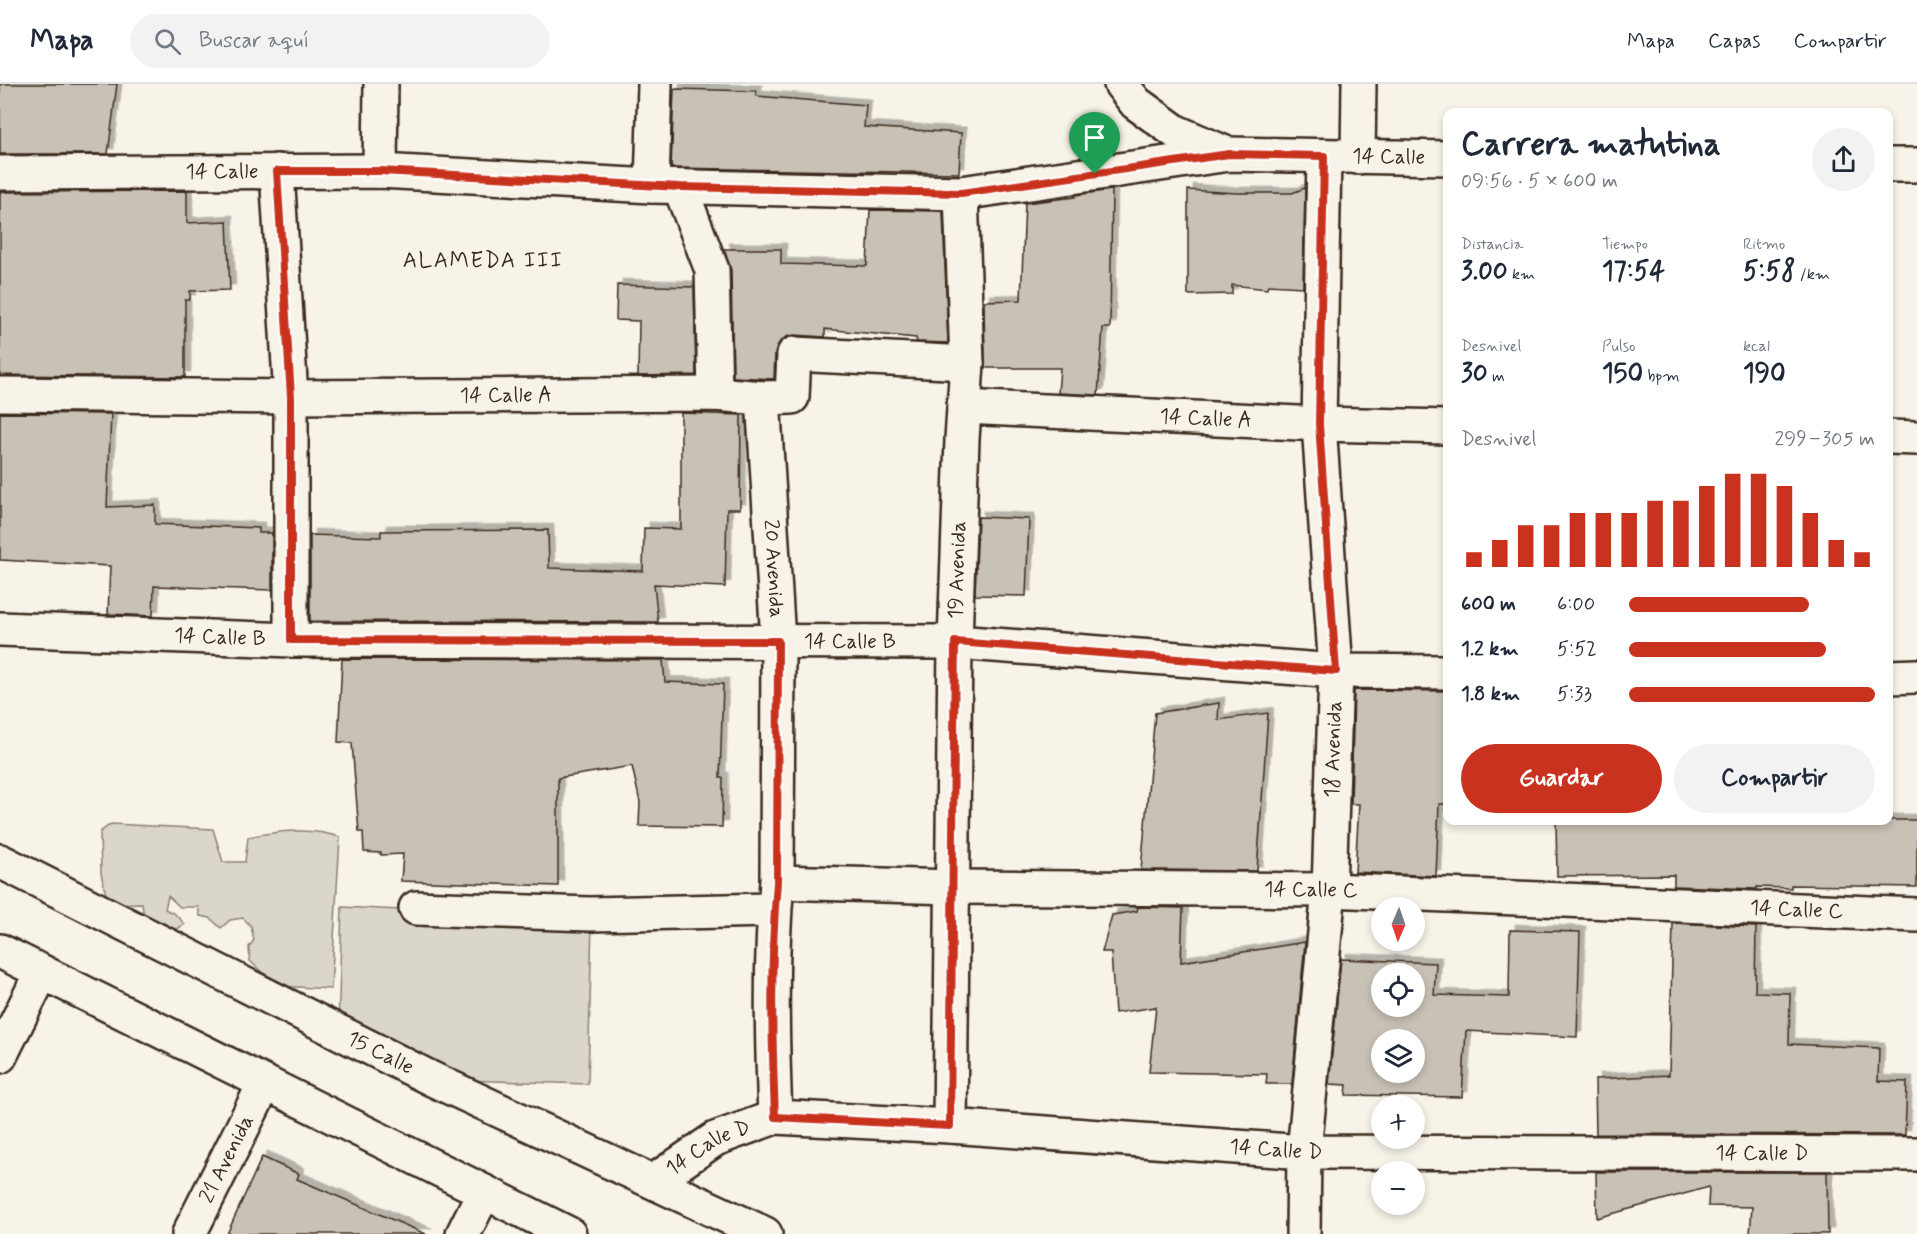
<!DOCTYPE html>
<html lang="es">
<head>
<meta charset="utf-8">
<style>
  :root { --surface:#fff; --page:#f2f2f3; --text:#1f2937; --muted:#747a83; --line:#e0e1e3; --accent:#c8321e }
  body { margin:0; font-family:Mynerve,sans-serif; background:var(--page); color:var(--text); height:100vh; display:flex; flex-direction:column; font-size:22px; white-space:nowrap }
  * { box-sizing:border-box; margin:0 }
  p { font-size:20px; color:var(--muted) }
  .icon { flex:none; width:33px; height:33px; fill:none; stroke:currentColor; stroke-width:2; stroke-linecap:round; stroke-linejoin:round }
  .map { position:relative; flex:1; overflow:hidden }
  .drawer { position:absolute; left:1443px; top:24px; width:450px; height:717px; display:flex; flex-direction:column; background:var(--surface); border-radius:12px; box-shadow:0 3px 9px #0003 }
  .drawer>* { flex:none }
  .needle { width:39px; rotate:182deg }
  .buttons { position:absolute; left:1371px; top:813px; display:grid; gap:12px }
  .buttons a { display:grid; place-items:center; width:54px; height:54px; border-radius:50%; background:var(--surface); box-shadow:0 3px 9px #0003; font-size:30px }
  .pin { position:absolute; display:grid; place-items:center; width:51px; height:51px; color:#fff; margin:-62px -26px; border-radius:50% 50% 50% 0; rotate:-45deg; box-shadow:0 0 6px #0007 }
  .pin .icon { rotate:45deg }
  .round { display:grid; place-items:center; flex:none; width:63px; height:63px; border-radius:32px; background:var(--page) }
  .overview { display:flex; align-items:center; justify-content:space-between; height:102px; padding:0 18px }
  h1 { font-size:33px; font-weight:700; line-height:45px }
  .metrics { display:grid; grid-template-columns:repeat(3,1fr); gap:9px; height:102px; padding:6px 18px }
  .metrics div { display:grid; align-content:center }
  .metrics b { font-size:26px; font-weight:700 }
  .metrics small { font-size:16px; font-weight:400 }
  .metrics p { font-size:16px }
  .chart { height:168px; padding:12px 18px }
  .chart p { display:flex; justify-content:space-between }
  .chart svg { width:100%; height:108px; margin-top:6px; stroke:var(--accent); stroke-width:6 }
  .cta { display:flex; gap:12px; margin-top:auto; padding:12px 18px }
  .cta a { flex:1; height:69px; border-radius:36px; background:var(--accent); color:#fff; font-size:24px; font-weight:700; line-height:69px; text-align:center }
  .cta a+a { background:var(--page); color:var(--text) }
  ul { padding:0 18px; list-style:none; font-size:20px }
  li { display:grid; grid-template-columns:96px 72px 1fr; align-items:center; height:45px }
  li i { height:15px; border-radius:8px; background:var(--accent) }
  header { display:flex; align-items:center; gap:36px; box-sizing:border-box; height:84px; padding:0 30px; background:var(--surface); border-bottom:2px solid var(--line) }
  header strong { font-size:28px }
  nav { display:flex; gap:33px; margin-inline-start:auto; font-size:21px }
  .search { width:420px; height:54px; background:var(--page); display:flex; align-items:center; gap:15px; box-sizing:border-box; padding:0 21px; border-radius:33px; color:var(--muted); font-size:22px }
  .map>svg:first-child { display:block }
  .green { fill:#dbd6cb; stroke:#8b8074; stroke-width:1.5 }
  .building { fill:#c8c1b6; stroke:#3b2a1e; stroke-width:1.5; fill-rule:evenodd; filter:url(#shadow) }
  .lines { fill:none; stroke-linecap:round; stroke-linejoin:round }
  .minor-casing { stroke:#3b2a1e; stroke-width:38 }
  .tertiary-casing { stroke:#3b2a1e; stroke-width:38 }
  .minor { stroke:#f7f3e8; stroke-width:33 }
  .tertiary { stroke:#f7f3e8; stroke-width:33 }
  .route-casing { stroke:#fff; stroke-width:12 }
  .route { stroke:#c8321e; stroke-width:8 }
  .labels { text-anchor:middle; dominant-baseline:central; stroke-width:4.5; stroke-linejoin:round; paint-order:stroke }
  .street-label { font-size:21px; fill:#3b2a1e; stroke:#f7f3e8 }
  .neighbourhood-label { font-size:22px; letter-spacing:1.5px; fill:#3b2a1e; stroke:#f7f3e8 }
</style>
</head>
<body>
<header>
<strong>Mapa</strong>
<div class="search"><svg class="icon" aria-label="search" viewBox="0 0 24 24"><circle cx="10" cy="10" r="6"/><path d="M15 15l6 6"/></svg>Buscar aquí</div>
<nav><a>Mapa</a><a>Capas</a><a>Compartir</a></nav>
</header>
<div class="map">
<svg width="1917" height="1150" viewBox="0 0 1917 1150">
  <defs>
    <filter id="shadow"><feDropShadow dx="5.5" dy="-5.5" stdDeviation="0" flood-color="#0004"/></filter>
  </defs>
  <rect width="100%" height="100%" fill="#f7f3e8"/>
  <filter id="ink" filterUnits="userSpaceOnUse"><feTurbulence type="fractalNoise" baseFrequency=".0167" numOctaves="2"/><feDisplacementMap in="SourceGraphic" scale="12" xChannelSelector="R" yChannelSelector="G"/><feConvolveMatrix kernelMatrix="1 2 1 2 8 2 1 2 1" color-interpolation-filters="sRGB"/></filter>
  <g filter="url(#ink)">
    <g class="green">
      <path d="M111 740 213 745 223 778H245L248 753C280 747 309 743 340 753L331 905 280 902 265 891 250 877 249 863 254 856 251 842 243 834 230 836 221 844 210 834 200 832 198 823H180L168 812 165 825 175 830 185 840 171 849 144 834 142 819 108 820 101 789 100 748Z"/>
      <path d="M342 823 592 836 588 1000 432 995 338 946Z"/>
    </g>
    <g class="building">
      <path d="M0 0H117L108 70H0Z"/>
      <path d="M674 5 756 7V12L866 21 864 43 961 49 959 89 671 84Z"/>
      <path d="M1305 104 1303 203 1268 201 1267 205 1232 201V210L1188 211V106L1237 109H1292Z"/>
      <path d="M1112 106 1110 244H1103L1098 311 1058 309 1060 284H985L984 217 1021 216 1025 119 1075 113V111Z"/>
      <path d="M187 107V139L227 137 230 206 190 207V216H185V293L0 291V108Z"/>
      <path d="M870 126 943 127 948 259 917 258 916 254 825 245V253L794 251 786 253 779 259 775 269 774 295 733 293 731 186 724 165H781V180L867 182Z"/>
      <path d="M617 201 694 203 696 291 638 292 639 237 616 236Z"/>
      <path d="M0 329 111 330 107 423 155 421V440L259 444V449H272V506L154 502 153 532 108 530 110 482 0 476Z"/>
      <path d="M681 329 741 331 740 425H727L725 503 654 500 658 538 310 537V451L381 453V447L548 446 549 484 643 487 644 444 681 445Z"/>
      <path d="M978 433 1029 435 1026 512 975 511Z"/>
      <path d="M342 575 663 576 665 598 723 600 720 694H723L722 743 639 742 640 718 632 682 558 694V802L401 797 403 770 381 771V769L364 768 363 748H359L352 659 338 658Z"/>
      <path d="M1354 606 1448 607V720H1439L1436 792 1355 788 1359 720H1351Z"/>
      <path d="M1219 619 1218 636 1268 629 1257 787 1141 786 1155 629Z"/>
      <path d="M1556 736H1917V803L1791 801V804L1757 803V805L1674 802V791L1557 792Z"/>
      <path d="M1138 823 1183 824 1181 878 1305 858 1292 1000H1266L1267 990 1149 988 1156 923 1115 929 1111 868H1102L1112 831 1137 827Z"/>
      <path d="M1673 839 1756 843 1755 908 1790 909 1789 960 1879 964 1878 997 1907 998 1905 1051 1596 1050 1595 995 1669 991Z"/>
      <path d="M1510 846 1580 848 1577 953 1466 947 1462 1013 1346 1011 1347 1001 1329 1000 1341 875 1436 879 1434 911 1509 913ZM1382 890H1414V922H1382ZM1382 956H1414V988H1382Z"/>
      <path d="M262 1073 299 1090 297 1095 426 1150H227Z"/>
      <path d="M1596 1088H1827L1828 1150H1750L1752 1123 1708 1122 1709 1103 1597 1134Z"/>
    </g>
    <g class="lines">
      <defs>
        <g id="minor">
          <path d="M1358 73 1359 0"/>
          <path d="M277 87 291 313V556"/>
          <path d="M380 87 381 0"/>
          <path d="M652 102 655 0"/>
          <path d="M680 103 712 186 715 310"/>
          <path id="s1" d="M0 310 291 313 715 310 763 314 792 313 794 270 967 279"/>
          <path id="s2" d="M763 314 778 557 777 798C770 876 772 955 775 1033"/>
          <path id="s3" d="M964 323 1319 340 1448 343"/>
          <path d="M1888 353 1917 354"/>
          <path id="s4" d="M0 545 291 556 955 558 1336 587 1448 588"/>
          <path d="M1888 593 1917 592"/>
          <path id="s5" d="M777 798 953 803 1329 806 1917 831"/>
          <path d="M416 824 590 830 774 826"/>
          <path d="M0 972 42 888"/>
          <path id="s6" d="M950 1042 955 558 962 355 967 279 961 109"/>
          <path id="s7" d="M654 1097 715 1055 775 1033 950 1042 1304 1068 1917 1070"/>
          <path id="s8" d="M189 1150 265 999"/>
          <path d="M463 1150 484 1108"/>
          <path id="s9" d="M1303 1150 1304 1068 1329 806 1336 587 1319 340 1324 72"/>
        </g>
        <g id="tertiary">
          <path d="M1121 0 1136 19 1176 48 1227 70"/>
          <path d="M1888 81H1917"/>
          <path id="s10" d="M0 89 380 87 652 102 961 109 1229 70 1448 74"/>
          <path id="s11" d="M0 777 432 995 765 1150"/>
          <path d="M0 867 569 1150"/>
        </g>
      </defs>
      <use href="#minor" class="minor-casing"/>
      <use href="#tertiary" class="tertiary-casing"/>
      <use href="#minor" class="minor"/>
      <use href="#tertiary" class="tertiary"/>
    </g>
  </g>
  <g class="lines" filter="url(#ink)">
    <defs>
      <path id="route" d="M1229 70 1324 72 1319 340 1336 587 955 558 950 1042 775 1033C772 955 770 876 777 798L778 557 291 556V313L277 87H380L680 103 961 109Z"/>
    </defs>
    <use href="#route" class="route-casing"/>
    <use href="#route" class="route"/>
  </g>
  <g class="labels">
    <g class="street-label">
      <text stroke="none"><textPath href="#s10" startOffset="1392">14 Calle</textPath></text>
      <text stroke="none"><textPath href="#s10" startOffset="222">14 Calle</textPath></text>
      <text stroke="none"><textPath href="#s1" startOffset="506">14 Calle A</textPath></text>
      <text stroke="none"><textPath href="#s3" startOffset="242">14 Calle A</textPath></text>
      <text stroke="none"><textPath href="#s2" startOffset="171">20 Avenida</textPath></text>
      <text stroke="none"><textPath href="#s6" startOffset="556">19 Avenida</textPath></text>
      <text stroke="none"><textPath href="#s4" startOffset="220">14 Calle B</textPath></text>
      <text stroke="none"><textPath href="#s4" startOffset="850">14 Calle B</textPath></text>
      <text stroke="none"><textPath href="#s9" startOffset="486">18 Avenida</textPath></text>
      <text stroke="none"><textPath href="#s5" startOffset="534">14 Calle C</textPath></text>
      <text stroke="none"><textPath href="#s5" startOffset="1020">14 Calle C</textPath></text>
      <text stroke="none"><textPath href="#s11" startOffset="426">15 Calle</textPath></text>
      <text stroke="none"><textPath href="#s7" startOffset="64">14 Calle D</textPath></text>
      <text stroke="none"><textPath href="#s7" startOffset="640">14 Calle D</textPath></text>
      <text stroke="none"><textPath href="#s7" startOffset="1126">14 Calle D</textPath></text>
      <text stroke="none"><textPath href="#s8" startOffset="84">21 Avenida</textPath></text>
    </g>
    <g class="neighbourhood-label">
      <text x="483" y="177">ALAMEDA III</text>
    </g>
  </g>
</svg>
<div class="buttons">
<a><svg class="needle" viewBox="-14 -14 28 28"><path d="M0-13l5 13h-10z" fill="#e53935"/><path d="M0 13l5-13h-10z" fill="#747a83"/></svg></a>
<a><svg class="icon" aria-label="locate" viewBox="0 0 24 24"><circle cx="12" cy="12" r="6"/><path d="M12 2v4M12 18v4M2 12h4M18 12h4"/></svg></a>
<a><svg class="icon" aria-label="layers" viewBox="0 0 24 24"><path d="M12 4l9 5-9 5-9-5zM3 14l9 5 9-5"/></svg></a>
<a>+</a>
<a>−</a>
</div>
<div class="pin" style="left:1095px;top:90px;background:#1e9e55"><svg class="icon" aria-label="arrive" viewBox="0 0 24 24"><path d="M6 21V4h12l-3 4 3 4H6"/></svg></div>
<section class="drawer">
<div class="overview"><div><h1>Carrera matutina</h1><p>09:56 · 5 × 600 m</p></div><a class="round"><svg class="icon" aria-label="share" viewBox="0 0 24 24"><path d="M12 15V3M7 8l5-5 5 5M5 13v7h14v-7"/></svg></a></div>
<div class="metrics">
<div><p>Distancia</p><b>3.00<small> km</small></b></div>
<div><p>Tiempo</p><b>17:54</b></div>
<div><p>Ritmo</p><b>5:58<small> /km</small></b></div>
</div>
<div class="metrics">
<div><p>Desnivel</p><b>30<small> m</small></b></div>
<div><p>Pulso</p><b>150<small> bpm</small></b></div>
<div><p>kcal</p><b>190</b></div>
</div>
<div class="chart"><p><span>Desnivel</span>299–305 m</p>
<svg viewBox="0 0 160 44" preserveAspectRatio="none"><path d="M5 44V38M15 44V33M25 44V27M35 44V27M45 44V22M55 44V22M65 44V22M75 44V17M85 44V17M95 44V11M105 44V6M115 44V6M125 44V11M135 44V22M145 44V33M155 44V38"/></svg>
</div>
<ul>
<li><b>600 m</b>6:00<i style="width:73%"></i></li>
<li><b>1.2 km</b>5:52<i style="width:80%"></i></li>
<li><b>1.8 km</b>5:33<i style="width:100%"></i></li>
</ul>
<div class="cta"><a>Guardar</a><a>Compartir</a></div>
</section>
</div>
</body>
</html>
